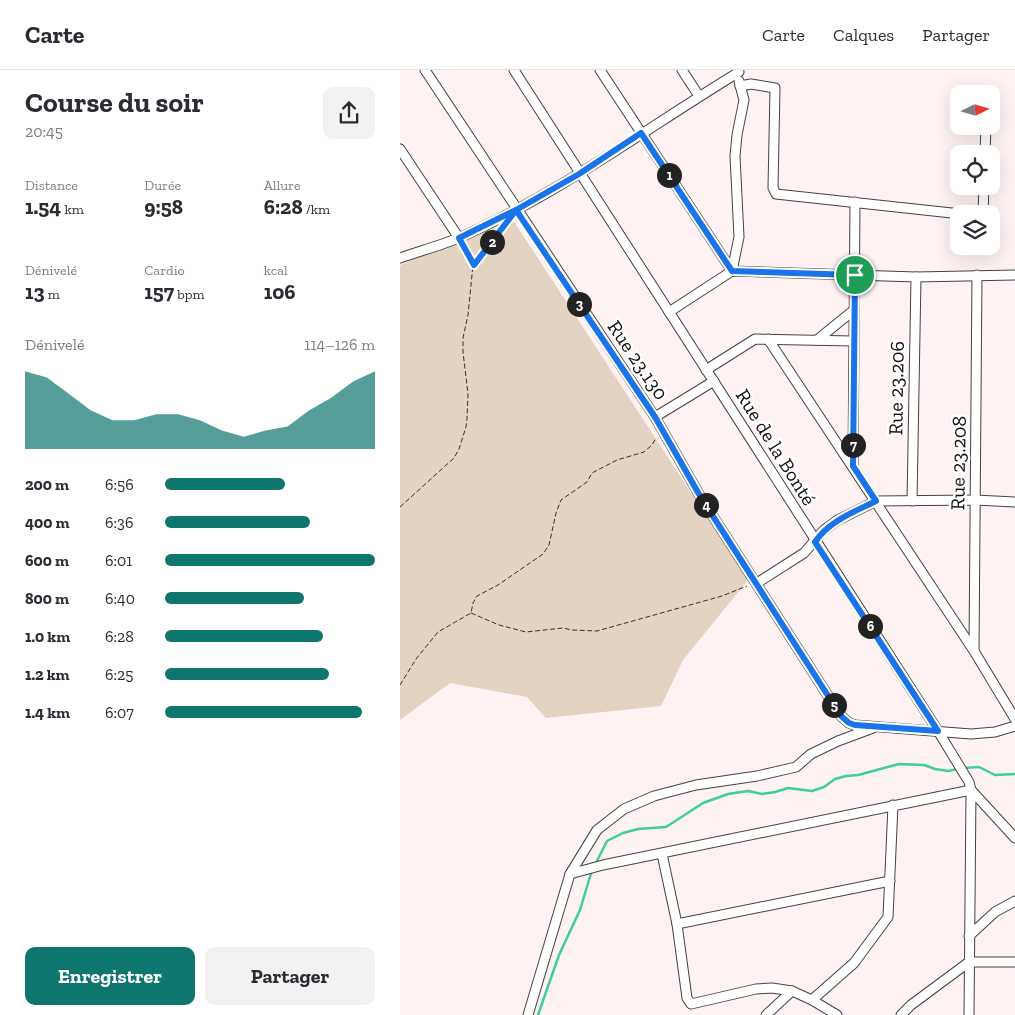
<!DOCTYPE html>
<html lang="fr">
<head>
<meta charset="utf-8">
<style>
  :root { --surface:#fff; --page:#f2f2f3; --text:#2b2b33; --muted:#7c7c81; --line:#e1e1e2; --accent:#0f766e }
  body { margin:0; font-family:"Zilla Slab",serif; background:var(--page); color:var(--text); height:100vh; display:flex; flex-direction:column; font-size:19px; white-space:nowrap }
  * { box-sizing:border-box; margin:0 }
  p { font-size:16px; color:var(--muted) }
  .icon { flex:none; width:28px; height:28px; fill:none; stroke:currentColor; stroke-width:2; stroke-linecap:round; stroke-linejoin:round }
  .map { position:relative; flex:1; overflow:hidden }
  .details { display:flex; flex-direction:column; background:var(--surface); width:400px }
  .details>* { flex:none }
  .needle { width:32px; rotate:85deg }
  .tools { position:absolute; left:550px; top:15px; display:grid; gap:10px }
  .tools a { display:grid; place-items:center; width:50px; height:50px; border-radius:10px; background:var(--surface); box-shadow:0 5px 20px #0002; font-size:25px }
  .pin { position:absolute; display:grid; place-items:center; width:42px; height:42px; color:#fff; margin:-21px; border:2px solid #fff; border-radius:50%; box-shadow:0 1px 5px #0007 }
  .km { position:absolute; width:25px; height:25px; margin:-12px; border-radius:50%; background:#222; color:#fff; font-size:14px; line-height:25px; text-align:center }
  .round { display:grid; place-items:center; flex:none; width:52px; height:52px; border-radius:10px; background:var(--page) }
  .summary { display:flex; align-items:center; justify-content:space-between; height:85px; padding:0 25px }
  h1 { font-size:28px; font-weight:700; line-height:38px }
  .metrics { display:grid; grid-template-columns:repeat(3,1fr); gap:8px; height:85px; padding:5px 25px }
  .metrics div { display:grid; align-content:center }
  .metrics b { font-size:21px; font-weight:700 }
  .metrics small { font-size:14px; font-weight:400 }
  .metrics p { font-size:14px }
  .chart { height:140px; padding:10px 25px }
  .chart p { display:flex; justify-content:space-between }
  .chart svg { width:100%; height:90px; margin-top:5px; fill:var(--accent); opacity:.7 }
  .action { display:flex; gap:10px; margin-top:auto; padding:10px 25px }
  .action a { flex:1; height:58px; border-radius:10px; background:var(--accent); color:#fff; font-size:20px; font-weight:700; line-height:58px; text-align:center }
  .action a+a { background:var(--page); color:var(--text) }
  ul { padding:0 25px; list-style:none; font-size:16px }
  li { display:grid; grid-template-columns:80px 60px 1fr; align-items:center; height:38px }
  li i { height:12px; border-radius:6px; background:var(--accent) }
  header { display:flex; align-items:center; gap:30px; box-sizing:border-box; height:70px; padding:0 25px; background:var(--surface); border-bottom:1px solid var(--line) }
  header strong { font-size:24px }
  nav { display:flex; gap:28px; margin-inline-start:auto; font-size:18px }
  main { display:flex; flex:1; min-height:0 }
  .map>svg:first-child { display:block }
  .cemetery { fill:#e2d3c2 }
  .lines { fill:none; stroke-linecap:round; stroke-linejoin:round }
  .stream { stroke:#3ccf96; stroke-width:2.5 }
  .minor-casing { stroke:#434343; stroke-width:11 }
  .path { stroke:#323232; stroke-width:1; stroke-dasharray:5 2.5; stroke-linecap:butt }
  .minor { stroke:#fff; stroke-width:9 }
  .route-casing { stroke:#fff; stroke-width:10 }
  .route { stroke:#1a73e8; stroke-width:6 }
  .labels { text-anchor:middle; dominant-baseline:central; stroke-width:5; stroke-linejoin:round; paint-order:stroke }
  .street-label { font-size:20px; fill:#101010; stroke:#fff }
</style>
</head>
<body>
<header>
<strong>Carte</strong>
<nav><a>Carte</a><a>Calques</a><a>Partager</a></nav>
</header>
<main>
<section class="details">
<div class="summary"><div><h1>Course du soir</h1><p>20:45</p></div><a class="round"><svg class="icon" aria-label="share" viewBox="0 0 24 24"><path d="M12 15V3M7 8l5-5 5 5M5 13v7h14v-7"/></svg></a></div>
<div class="metrics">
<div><p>Distance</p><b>1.54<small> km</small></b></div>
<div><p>Durée</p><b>9:58</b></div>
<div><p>Allure</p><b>6:28<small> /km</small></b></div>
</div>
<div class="metrics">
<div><p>Dénivelé</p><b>13<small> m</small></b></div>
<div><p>Cardio</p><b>157<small> bpm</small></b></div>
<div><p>kcal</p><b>106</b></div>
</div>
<div class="chart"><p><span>Dénivelé</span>114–126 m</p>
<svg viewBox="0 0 160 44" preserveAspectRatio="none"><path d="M0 44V6L10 9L20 17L30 25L40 30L50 30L60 27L70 27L80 30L90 35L100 38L110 35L120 33L130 25L140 19L150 11L160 6V44z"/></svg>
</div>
<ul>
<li><b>200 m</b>6:56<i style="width:57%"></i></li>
<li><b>400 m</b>6:36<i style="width:69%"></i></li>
<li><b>600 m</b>6:01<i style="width:100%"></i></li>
<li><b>800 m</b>6:40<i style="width:66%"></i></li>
<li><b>1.0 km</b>6:28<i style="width:75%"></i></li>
<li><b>1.2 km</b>6:25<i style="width:78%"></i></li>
<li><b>1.4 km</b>6:07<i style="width:94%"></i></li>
</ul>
<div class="action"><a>Enregistrer</a><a>Partager</a></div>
</section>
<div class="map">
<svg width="615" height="945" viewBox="0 0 615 945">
  <rect width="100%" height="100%" fill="#fff2f2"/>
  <path class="cemetery" d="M113 150 348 510 283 590 261 636 146 648 127 627 50 613 0 650V195Z"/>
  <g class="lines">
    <g class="stream">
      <path d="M564 698 579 697 595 705 615 704"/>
      <path d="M195 795 207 771 223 763 238 759 266 757 303 733 328 724 348 721 362 724 375 722 388 718 412 721 424 717 435 709 446 706 458 705 499 694 524 695 535 699 548 701 558 699"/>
      <path d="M138 945 159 885 180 840 192 800"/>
    </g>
    <defs>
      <g id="minor">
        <path d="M25 0 255 347 300 426 441 646 449 653 455 655 571 664 595 662 615 656"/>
        <path d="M114 0 538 661 569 712 571 720 615 768"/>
        <path d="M200 0 332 201"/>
        <path d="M282 0 299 26"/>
        <path d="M340 16 351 14 375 18 373 118 376 124 561 144"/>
        <path d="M587 24V22"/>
        <path d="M0 79 59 168"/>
        <path d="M585 84 586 56"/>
        <path d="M583 144 584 116"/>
        <path d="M0 188C20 181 42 175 61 167 160 123 247 58 339 2"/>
        <path d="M332 201 339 167 335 86 337 65 344 30 339 11"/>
        <path d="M269 242 332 201 516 207 615 205"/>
        <path d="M368 269 574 581 615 649"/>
        <path d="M417 270 454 240"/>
        <path d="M306 300 355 269 453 271"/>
        <path d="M255 347 314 311"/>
        <path d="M453 396 455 132"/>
        <path d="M512 431 516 207"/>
        <path d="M357 513 404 483 424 460 438 450 476 431 575 430 615 432"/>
        <path d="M574 580 577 205"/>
        <path d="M262 784 277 854"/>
        <path d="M170 804 203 795 571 720"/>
        <path d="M569 866 595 842 615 831"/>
        <path d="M412 930 454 893 488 847 493 735"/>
        <path d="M128 945 170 804 197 760 224 739 254 726 296 715 357 706 396 697 411 684 438 671 473 658"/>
        <path d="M366 945 392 921"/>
        <path d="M437 945 412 930 392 921 372 918 356 919 291 934 287 928 277 854 490 811"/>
        <path d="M501 945 511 935 569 892H615"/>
        <path d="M569 945 571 720"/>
      </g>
    </defs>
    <use href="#minor" class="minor-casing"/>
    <g class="path">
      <path d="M64 176 73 195"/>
      <path d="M0 437 54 388 59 379 66 357 67 348 68 324 63 282V268L68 245 73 195 104 156"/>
      <path d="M71 543 99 555 126 562 163 558 172 560 197 561 322 526 347 516"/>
      <path d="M0 615 16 589 38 562 71 543 73 533 77 526 98 515 143 484 149 475 156 443 161 430 187 412 192 403 217 390 244 382 252 375 256 368"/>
    </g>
    <use href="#minor" class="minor"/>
  </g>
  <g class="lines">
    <defs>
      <path id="route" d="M455 205 332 201 241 63 179 104 116 140 74 195 59 168 116 140 255 347 300 426 441 646 449 653 455 655 538 661 415 472C429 451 454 442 476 431L453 396 455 205"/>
    </defs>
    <use href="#route" class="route-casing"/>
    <use href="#route" class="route"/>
  </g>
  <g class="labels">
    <g class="street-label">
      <text transform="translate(238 290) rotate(56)">Rue 23.130</text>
      <text transform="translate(496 318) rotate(-89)">Rue 23.206</text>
      <text transform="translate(376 377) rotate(58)">Rue de la Bonté</text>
      <text transform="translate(558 393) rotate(-89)">Rue 23.208</text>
    </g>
  </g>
</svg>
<div class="tools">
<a><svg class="needle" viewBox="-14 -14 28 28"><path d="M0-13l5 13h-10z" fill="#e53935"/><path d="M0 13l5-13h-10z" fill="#7c7c81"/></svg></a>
<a><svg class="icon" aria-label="locate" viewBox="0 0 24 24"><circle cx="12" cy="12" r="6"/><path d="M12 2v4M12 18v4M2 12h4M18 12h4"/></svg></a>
<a><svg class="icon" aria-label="layers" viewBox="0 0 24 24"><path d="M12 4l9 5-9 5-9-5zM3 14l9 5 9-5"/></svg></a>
</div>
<div class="pin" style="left:455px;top:205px;background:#1e9e55"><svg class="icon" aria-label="arrive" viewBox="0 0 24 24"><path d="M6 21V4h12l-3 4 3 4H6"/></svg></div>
<b class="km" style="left:269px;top:105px">1</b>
<b class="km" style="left:92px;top:172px">2</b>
<b class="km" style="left:179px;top:234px">3</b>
<b class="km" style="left:306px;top:435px">4</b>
<b class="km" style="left:434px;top:635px">5</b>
<b class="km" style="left:470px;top:556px">6</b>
<b class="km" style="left:453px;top:375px">7</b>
</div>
</main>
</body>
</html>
